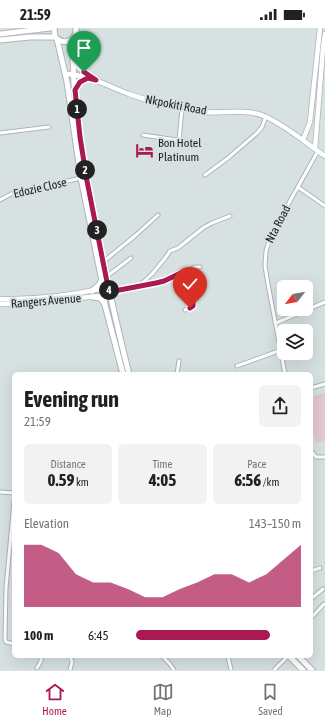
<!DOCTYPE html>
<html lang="en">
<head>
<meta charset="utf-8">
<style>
  :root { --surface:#fff; --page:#f2f2f2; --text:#202124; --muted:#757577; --line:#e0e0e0; --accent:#aa1952 }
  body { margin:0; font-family:"Asap Condensed",sans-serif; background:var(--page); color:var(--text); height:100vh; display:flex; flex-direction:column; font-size:15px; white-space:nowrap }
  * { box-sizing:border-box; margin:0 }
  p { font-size:13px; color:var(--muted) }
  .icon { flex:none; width:22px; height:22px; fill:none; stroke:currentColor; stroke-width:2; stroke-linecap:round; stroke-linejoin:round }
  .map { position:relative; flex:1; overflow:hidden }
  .sheet { position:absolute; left:12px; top:344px; width:301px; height:286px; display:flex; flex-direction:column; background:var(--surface); border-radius:6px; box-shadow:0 4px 16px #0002 }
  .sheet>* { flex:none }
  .needle { width:26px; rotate:239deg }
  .controls { position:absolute; left:277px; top:252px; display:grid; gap:8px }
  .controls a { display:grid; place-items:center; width:36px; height:36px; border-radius:6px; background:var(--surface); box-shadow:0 4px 16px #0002; font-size:20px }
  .pin { position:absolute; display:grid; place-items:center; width:34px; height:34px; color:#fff; margin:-41px -17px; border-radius:50% 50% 50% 0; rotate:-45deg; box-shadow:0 0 4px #0007 }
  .pin .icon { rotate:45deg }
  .km { position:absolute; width:20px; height:20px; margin:-10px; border-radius:50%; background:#222; color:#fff; font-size:11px; line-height:20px; text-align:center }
  .round { display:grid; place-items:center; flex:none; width:42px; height:42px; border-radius:6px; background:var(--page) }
  .summary { display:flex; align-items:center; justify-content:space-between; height:68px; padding:0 12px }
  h1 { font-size:22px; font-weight:700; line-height:30px }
  .stats { display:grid; grid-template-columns:repeat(3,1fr); gap:6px; height:68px; padding:4px 12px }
  .stats div { display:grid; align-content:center; border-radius:6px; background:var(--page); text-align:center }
  .stats b { font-size:17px; font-weight:700 }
  .stats small { font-size:11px; font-weight:400 }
  .stats p { font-size:11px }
  .chart { height:112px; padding:8px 12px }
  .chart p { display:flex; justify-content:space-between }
  .chart svg { width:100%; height:72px; margin-top:4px; fill:var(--accent); opacity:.7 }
  ul { padding:0 12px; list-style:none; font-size:13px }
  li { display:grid; grid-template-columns:64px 48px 1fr; align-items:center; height:30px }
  li i { height:10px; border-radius:5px; background:var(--accent) }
  .status { display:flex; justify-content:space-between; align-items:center; height:28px; padding:0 20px; background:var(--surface); direction:ltr }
  .status svg { height:11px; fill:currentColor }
  .tabs { display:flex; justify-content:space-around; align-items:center; height:56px; border-top:1px solid var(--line); background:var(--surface); font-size:11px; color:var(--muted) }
  .tabs a { display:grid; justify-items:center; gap:2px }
  .tabs .on { color:var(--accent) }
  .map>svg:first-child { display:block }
  .pitch { fill:#e4c9cf }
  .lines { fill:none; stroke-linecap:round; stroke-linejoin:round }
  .minor-casing { stroke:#acb6b6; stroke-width:5 }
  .secondary-casing { stroke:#acb6b6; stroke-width:6 }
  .primary-casing { stroke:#acb6b6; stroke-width:7 }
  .minor { stroke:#fff; stroke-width:3 }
  .secondary { stroke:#fff; stroke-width:4.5 }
  .primary { stroke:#fff; stroke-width:5 }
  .route-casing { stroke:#fff; stroke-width:8 }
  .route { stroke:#aa1952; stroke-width:5 }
  .labels { text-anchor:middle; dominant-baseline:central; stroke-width:4; stroke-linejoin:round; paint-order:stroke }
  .street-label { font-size:12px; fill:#1c2020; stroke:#d7e1e1 }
  .poi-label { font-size:12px; fill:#1c2020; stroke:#d7e1e1; text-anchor:start }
</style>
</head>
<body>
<div class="status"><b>21:59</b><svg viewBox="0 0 49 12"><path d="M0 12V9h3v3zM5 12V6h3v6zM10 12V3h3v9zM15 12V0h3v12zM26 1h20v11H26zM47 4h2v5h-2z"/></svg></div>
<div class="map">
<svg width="325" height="642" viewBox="0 0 325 642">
  <rect width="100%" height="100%" fill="#d7e1e1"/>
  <path class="pitch" d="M325 365V412L316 415 311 401V369Z"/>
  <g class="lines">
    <defs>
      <g id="minor">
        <path d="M0 105 49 99"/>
        <path d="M143 107 197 115"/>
        <path d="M179 113 182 81"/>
        <path d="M205 147 228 130 257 105 262 99 266 88"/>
        <path d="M298 159 325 178"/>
        <path d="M0 172 11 166 81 150"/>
        <path d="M103 234 136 207 158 187"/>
        <path d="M181 245 193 276 190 280 185 282"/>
        <path d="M106 249 131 230"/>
        <path d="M138 259 152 246 166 229 170 223 178 220 203 200 212 195 230 188"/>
        <path d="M109 264 164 253 195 239H200"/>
        <path d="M276 295 325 274"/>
        <path d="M237 338 281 322"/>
        <path d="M177 346 179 333"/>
        <path d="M285 346 268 256 265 238 266 223 271 207 318 123"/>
        <path d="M311 360 325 356"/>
        <path d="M311 423 316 429H325"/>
        <path d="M0 464 14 465"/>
        <path d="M14 473 6 560 5 611 6 614 14 616"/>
        <path d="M311 543 320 540"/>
        <path d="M311 571 323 561"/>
        <path d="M311 590 324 576"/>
        <path d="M70 628 72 634 70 642"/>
        <path d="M162 628 169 635 174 642"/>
        <path d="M228 628 231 642"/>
        <path d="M37 640 41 633V628"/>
        <path d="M274 642 288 628"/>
      </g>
      <g id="secondary">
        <path d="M66 46C89 47 108 58 129 66 153 74 178 81 204 84 224 86 244 80 264 88 284 96 307 116 325 128"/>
        <path d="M303 112 310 94 320 0"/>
        <path d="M315 121 323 20 325 6"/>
        <path d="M0 271C33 272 73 267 105 260"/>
        <path d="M0 276 28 275 110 267"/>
      </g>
      <g id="primary">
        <path d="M54 0 55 9C64 18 77 13 76 0"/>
        <path d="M0 6 50 0"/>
        <path d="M74 10C70 66 82 124 92 179 103 235 115 291 129 346"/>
        <path d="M57 11 67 54 81 150 101 248 105 277 123 346"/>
        <path d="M0 12 30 9H55"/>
        <path d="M73 33 80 41 97 52"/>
        <path d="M76 61 80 54 88 50"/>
        <path d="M92 263 99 257 101 253"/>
        <path d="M93 269 100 270 105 276"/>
        <path d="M289 628 303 642"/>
        <path d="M298 628 312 642"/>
      </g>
    </defs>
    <use href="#minor" class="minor-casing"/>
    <use href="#secondary" class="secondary-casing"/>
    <use href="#primary" class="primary-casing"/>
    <use href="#minor" class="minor"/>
    <use href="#secondary" class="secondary"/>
    <use href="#primary" class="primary"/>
  </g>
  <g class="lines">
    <defs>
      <path id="route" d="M84 44 96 52 88 50 80 54 75 62 80 109 87 153 109 264 156 255 164 253 181 245 193 274V278L190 280"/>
    </defs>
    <use href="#route" class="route-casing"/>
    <use href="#route" class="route"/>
  </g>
  <defs>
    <symbol id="hotel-bare" viewBox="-9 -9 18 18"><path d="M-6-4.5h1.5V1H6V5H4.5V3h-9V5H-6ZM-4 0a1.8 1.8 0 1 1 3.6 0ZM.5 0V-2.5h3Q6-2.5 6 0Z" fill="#aa1952" stroke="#d7e1e1" stroke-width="2.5" paint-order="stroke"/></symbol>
  </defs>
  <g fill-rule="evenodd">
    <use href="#hotel-bare" x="132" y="110" width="25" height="25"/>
  </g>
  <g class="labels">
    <g class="street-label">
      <text transform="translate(176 77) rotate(11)">Nkpokiti Road</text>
      <text transform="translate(40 160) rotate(-13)">Edozie Close</text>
      <text transform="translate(278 196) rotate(-63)">Nta Road</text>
      <text transform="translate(46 273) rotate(-5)">Rangers Avenue</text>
    </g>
    <g class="poi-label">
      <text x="158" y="115">Bon Hotel<tspan x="158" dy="14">Platinum</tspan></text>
    </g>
  </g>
</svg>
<div class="controls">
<a><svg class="needle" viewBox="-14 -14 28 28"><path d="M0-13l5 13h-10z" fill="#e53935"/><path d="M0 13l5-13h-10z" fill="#757577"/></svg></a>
<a><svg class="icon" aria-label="layers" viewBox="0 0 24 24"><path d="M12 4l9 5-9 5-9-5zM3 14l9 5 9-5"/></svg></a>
</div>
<div class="pin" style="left:84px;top:44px;background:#1e9e55"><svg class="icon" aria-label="arrive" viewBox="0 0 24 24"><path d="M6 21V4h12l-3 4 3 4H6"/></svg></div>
<div class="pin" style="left:190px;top:280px;background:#d93025"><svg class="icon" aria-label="check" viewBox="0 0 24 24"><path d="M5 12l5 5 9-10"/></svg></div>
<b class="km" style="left:77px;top:81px">1</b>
<b class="km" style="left:85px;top:142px">2</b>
<b class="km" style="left:97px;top:202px">3</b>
<b class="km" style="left:109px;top:262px">4</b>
<section class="sheet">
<div class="summary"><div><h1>Evening run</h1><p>21:59</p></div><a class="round"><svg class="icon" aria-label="share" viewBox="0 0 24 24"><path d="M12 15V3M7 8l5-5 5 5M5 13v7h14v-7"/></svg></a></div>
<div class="stats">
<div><p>Distance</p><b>0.59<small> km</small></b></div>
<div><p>Time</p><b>4:05</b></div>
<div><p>Pace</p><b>6:56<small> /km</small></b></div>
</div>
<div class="chart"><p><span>Elevation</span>143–150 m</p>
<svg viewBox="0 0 160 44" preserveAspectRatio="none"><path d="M0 44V6L10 6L20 11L30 24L40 29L50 29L60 33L70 38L80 38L90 33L100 29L110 24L120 24L130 29L140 24L150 15L160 6V44z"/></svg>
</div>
<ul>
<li><b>100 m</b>6:45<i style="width:81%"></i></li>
</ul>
</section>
</div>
<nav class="tabs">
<a class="on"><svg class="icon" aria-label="home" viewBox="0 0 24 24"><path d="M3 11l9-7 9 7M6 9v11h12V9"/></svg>Home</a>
<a><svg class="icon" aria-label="map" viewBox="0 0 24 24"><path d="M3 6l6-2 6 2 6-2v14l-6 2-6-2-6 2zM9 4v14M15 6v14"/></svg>Map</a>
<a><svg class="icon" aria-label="saved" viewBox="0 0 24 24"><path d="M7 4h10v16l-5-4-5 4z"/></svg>Saved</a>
</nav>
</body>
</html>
